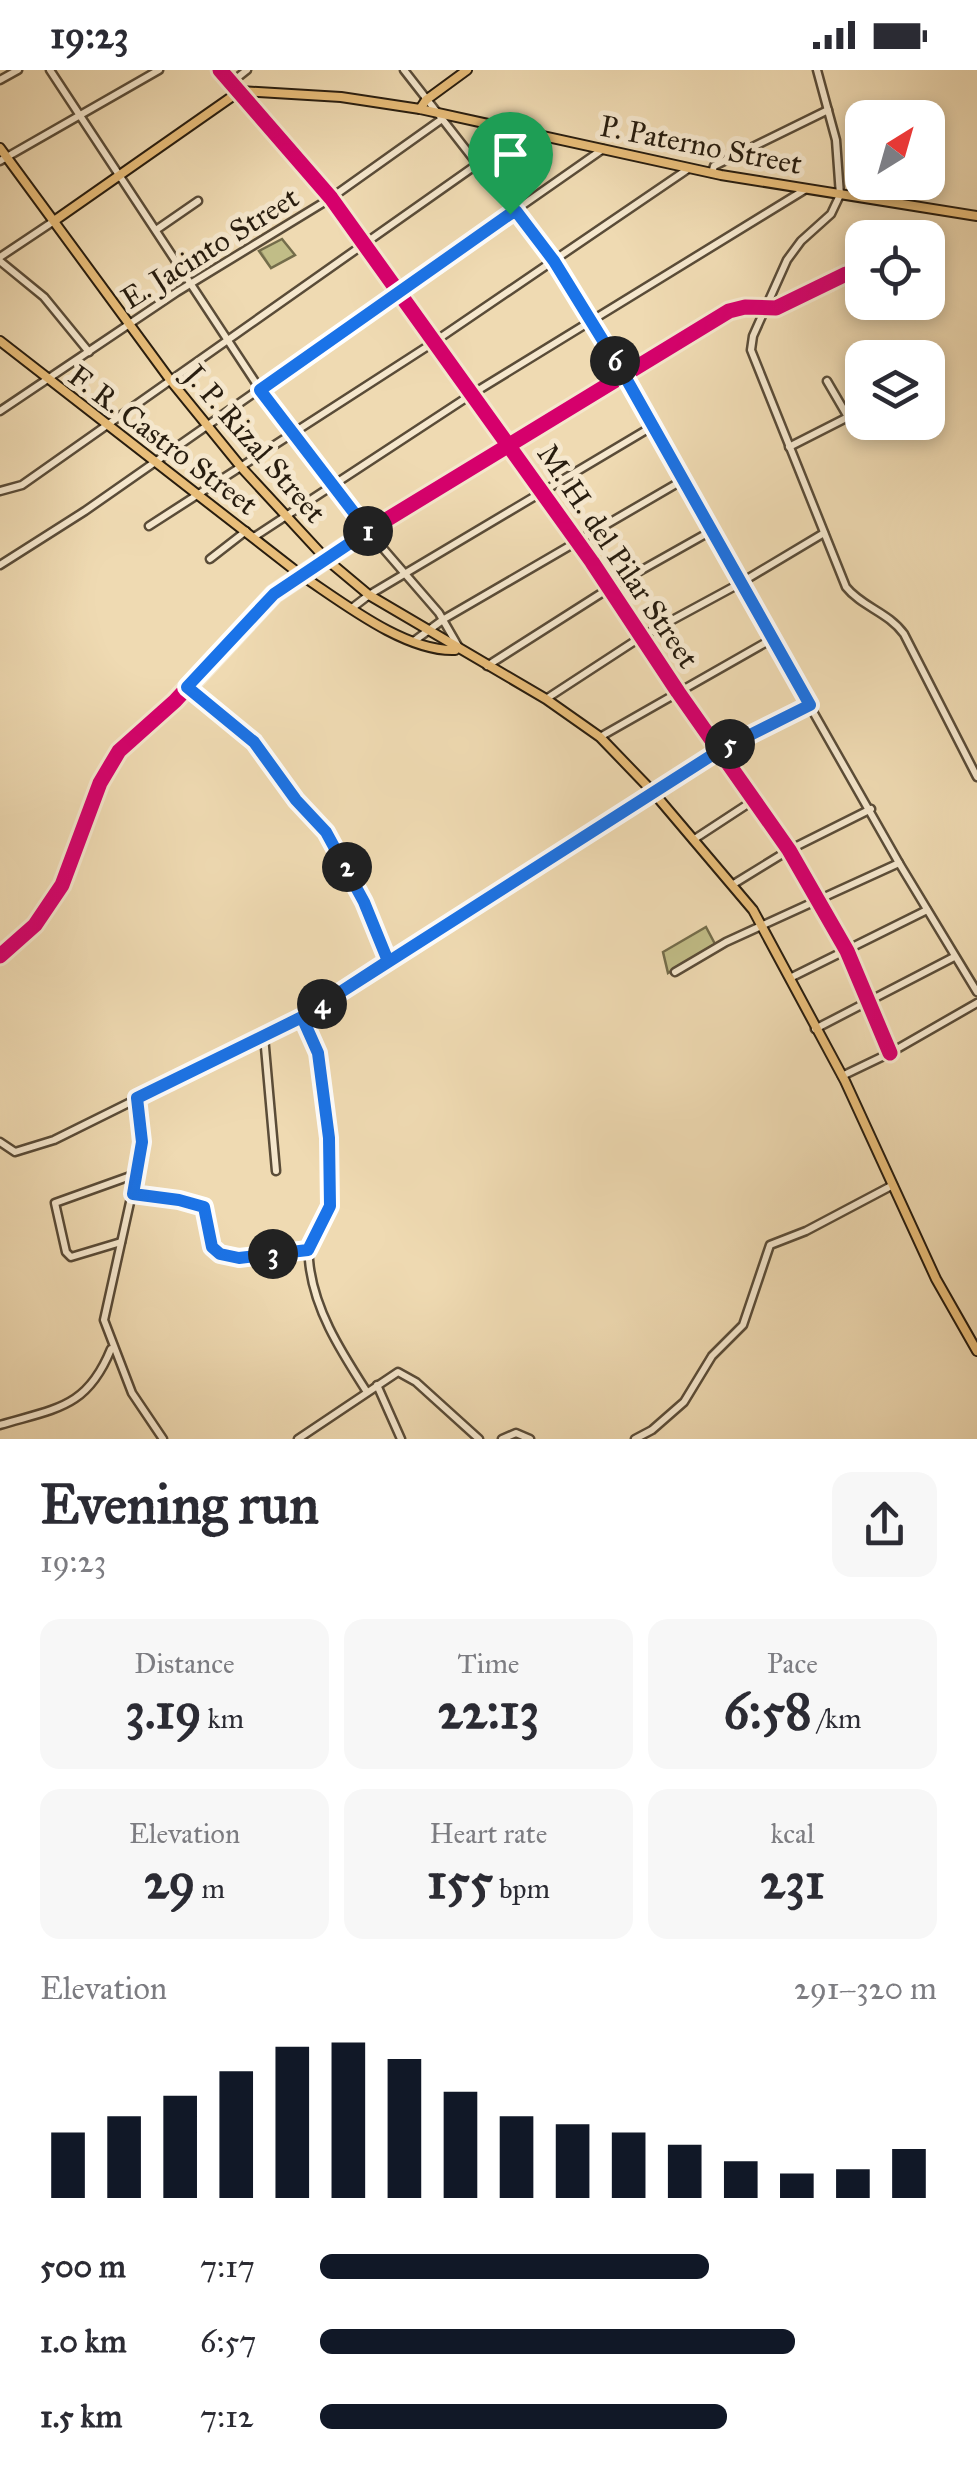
<!DOCTYPE html>
<html lang="en">
<head>
<meta charset="utf-8">
<style>
  :root { --surface:#fff; --page:#f7f7f7; --text:#2b2b33; --muted:#7c7c81; --accent:#111827 }
  body { margin:0; font-family:"IM FELL Great Primer",serif; background:var(--page); color:var(--text); height:100vh; display:flex; flex-direction:column; font-size:38px; white-space:nowrap }
  * { box-sizing:border-box; margin:0 }
  p { font-size:32px; color:var(--muted) }
  .icon { flex:none; width:55px; height:55px; fill:none; stroke:currentColor; stroke-width:2; stroke-linecap:round; stroke-linejoin:round }
  .map { position:relative; height:1369px; overflow:hidden }
  .sheet { display:flex; flex-direction:column; background:var(--surface); flex:1 }
  .sheet>* { flex:none }
  .needle { width:65px; rotate:37deg }
  .buttons { position:absolute; left:845px; top:30px; display:grid; gap:20px }
  .buttons a { display:grid; place-items:center; width:100px; height:100px; border-radius:20px; background:var(--surface); box-shadow:0 5px 15px #0003; font-size:50px }
  .pin { position:absolute; display:grid; place-items:center; width:85px; height:85px; color:#fff; margin:-102px -42px; border-radius:50% 50% 50% 0; rotate:-45deg; box-shadow:0 0 10px #0007 }
  .pin .icon { rotate:45deg }
  .km { position:absolute; width:50px; height:50px; margin:-25px; border-radius:50%; background:#222; color:#fff; font-size:28px; line-height:50px; text-align:center }
  .round { display:grid; place-items:center; flex:none; width:105px; height:105px; border-radius:20px; background:var(--page) }
  .overview { display:flex; align-items:center; justify-content:space-between; height:170px; padding:0 40px }
  h1 { font-size:55px; font-weight:800; line-height:75px }
  .metrics { display:grid; grid-template-columns:repeat(3,1fr); gap:15px; height:170px; padding:10px 40px }
  .metrics div { display:grid; align-content:center; border-radius:20px; background:var(--page); text-align:center }
  .metrics b { font-size:50px; font-weight:800 }
  .metrics small { font-size:28px; font-weight:400 }
  .metrics p { font-size:28px }
  .chart { height:280px; padding:20px 40px }
  .chart p { display:flex; justify-content:space-between }
  .chart svg { width:100%; height:180px; margin-top:10px; stroke:var(--accent); stroke-width:6 }
  ul { padding:0 40px; list-style:none; font-size:32px }
  li { display:grid; grid-template-columns:160px 120px 1fr; align-items:center; height:75px }
  li i { height:25px; border-radius:12px; background:var(--accent) }
  .status { display:flex; justify-content:space-between; align-items:center; height:70px; padding:0 50px; background:var(--surface); direction:ltr }
  .status svg { height:28px; fill:currentColor }
  .map>svg:first-child { display:block }
  .grass { fill:#c1bd87; stroke:#746d4b; stroke-width:2.5 }
  .forest { fill:url(#forest-firs); stroke:#746d4b; stroke-width:2.5 }
  .lines { fill:none; stroke-linecap:round; stroke-linejoin:round }
  .minor-casing { stroke:#5a4c38; stroke-width:11 }
  .major-casing { stroke:#281d0f; stroke-width:12 }
  .minor { stroke:#f5e7cd; stroke-width:6 }
  .major { stroke:#e8bd79; stroke-width:8 }
  .cycleway-casing { stroke:#f5e7cd; stroke-width:21 }
  .cycleway { stroke:#d6006c; stroke-width:15 }
  .route-casing { stroke:#fff; stroke-width:20 }
  .route { stroke:#1a73e8; stroke-width:12 }
  .labels { text-anchor:middle; dominant-baseline:central; stroke-width:10; stroke-linejoin:round; paint-order:stroke }
  .street-label { font-size:30px; fill:#281d0f; stroke:#f5e7cd }
</style>
</head>
<body>
<div class="status"><b>19:23</b><svg viewBox="0 0 49 12"><path d="M0 12V9h3v3zM5 12V6h3v6zM10 12V3h3v9zM15 12V0h3v12zM26 1h20v11H26zM47 4h2v5h-2z"/></svg></div>
<div class="map">
<svg width="977" height="1369" viewBox="0 0 977 1369">
  <defs>
    <pattern id="forest-firs" width="22" height="20" patternUnits="userSpaceOnUse" patternTransform="scale(2.5)"><rect width="22" height="20" fill="#c1bd87"/><path d="M5 1l3.5 6h-7zM16 11l3.5 6h-7z" fill="#a6a273"/></pattern>
  </defs>
  <rect width="100%" height="100%" fill="#efdab2"/>
  <filter id="stains"><feTurbulence type="fractalNoise" baseFrequency=".002" numOctaves="4"/><feColorMatrix values="0 0 0 0 .2 0 0 0 0 .09 0 0 0 0 .02 0 0 0 .5 -.17"/></filter>
  <radialGradient id="worn" r=".72"><stop offset=".6" stop-color="#630" stop-opacity="0"/><stop offset="1" stop-color="#630" stop-opacity=".3"/></radialGradient>
  <path class="grass" d="M706 857 715 874 668 903 663 882Z"/>
  <path class="forest" d="M282 169 295 185 271 198 259 181Z"/>
  <g class="lines">
    <defs>
      <g id="minor">
        <path d="M50 0 273 339 368 461 439 543 458 576"/>
        <path d="M220 0 331 128 592 492 678 622 789 780 847 881 890 983"/>
        <path d="M404 0 553 191 591 251 899 793 977 922"/>
        <path d="M817 0 836 70 840 125 831 144 801 171 787 190 753 266 751 280 846 517C862 537 888 542 904 564L977 707"/>
        <path d="M0 10 18 0"/>
        <path d="M232 12 247 0"/>
        <path d="M0 91 159 0"/>
        <path d="M712 103 714 96 828 40"/>
        <path d="M156 160 198 131"/>
        <path d="M0 187 54 151"/>
        <path d="M0 191 44 227 89 282"/>
        <path d="M0 341 177 222 331 128 442 49"/>
        <path d="M789 377 848 347 827 311"/>
        <path d="M0 421 22 415 523 62"/>
        <path d="M149 456 428 276 688 99"/>
        <path d="M254 467 472 324 806 119"/>
        <path d="M210 489 246 461"/>
        <path d="M0 495 85 441 603 79"/>
        <path d="M352 538 369 525 653 356"/>
        <path d="M414 571 444 549 683 410"/>
        <path d="M487 596 608 519 711 461"/>
        <path d="M187 617 254 672 309 747 330 768 364 832 388 891"/>
        <path d="M546 629 641 567 737 515 824 463"/>
        <path d="M600 667 772 569"/>
        <path d="M693 770 754 730"/>
        <path d="M732 815 789 780 871 739"/>
        <path d="M0 886 35 855 62 815 100 713 119 681 175 631 274 524 368 461 729 241 745 237 776 238 846 204"/>
        <path d="M675 902 726 872 899 793"/>
        <path d="M790 908 927 840"/>
        <path d="M302 947C326 1003 335 1072 330 1134 328 1155 307 1168 309 1190 313 1239 342 1283 367 1322"/>
        <path d="M815 959 954 887"/>
        <path d="M264 966 276 1101"/>
        <path d="M842 1006 890 983 977 933"/>
        <path d="M137 1028 142 1078 104 1250 132 1323 163 1369"/>
        <path d="M0 1072 15 1082 54 1070 302 947 719 680 810 635"/>
        <path d="M133 1124 202 1135 207 1144 212 1177 220 1185 239 1188 308 1180"/>
        <path d="M121 1172 71 1187 66 1182 55 1133 136 1104"/>
        <path d="M377 1315 401 1369"/>
        <path d="M0 1355C57 1338 87 1338 111 1279"/>
        <path d="M298 1369 398 1302 416 1312 479 1369"/>
        <path d="M502 1369 516 1363 530 1369"/>
        <path d="M635 1369 652 1360 684 1332 712 1286 743 1255 770 1175 806 1161 893 1115"/>
      </g>
      <g id="major">
        <path d="M420 39 426 30 467 0"/>
        <path d="M0 78 171 311 241 397 326 489 369 525 546 629 600 667 653 722 753 840 845 1011 936 1209 977 1281"/>
        <path d="M54 151 240 21 341 27 420 39 721 105 977 146"/>
        <path d="M0 271 301 505C342 532 405 582 455 580"/>
      </g>
    </defs>
    <use href="#minor" class="minor-casing"/>
    <use href="#major" class="major-casing"/>
    <use href="#minor" class="minor"/>
    <use href="#major" class="major"/>
    <defs>
      <g id="cycleway">
        <path d="M220 0 331 128 592 492 678 622 789 780 847 881 890 983"/>
        <path d="M0 886 35 855 62 815 100 713 119 681 175 631 274 524 368 461 729 241 745 237 776 238 846 204"/>
      </g>
    </defs>
    <use href="#cycleway" class="cycleway-casing"/>
    <use href="#cycleway" class="cycleway"/>
  </g>
  <g class="lines">
    <defs>
      <path id="route" d="M510 144 260 320 368 461 274 524 187 617 254 672 296 730 326 762 364 832 388 891 302 947 318 983 329 1068 330 1136 308 1180 239 1188 220 1184 212 1177 204 1137 179 1130 133 1124 142 1072 137 1028 302 947 720 680 810 635 623 303 554 191 516 141 510 144"/>
    </defs>
    <use href="#route" class="route-casing"/>
    <use href="#route" class="route"/>
  </g>
  <g class="labels">
    <g class="street-label">
      <text transform="translate(701 75) rotate(11)">P. Paterno Street</text>
      <text transform="translate(210 178) rotate(-32)">E. Jacinto Street</text>
      <text transform="translate(163 370) rotate(37)">F. R. Castro Street</text>
      <text transform="translate(255 374) rotate(49)">J. P. Rizal Street</text>
      <text transform="translate(618 486) rotate(56)">M. H. del Pilar Street</text>
    </g>
  </g>
  <rect width="100%" height="100%" filter="url(#stains)"/>
  <rect width="100%" height="100%" fill="url(#worn)"/>
</svg>
<div class="buttons">
<a><svg class="needle" viewBox="-14 -14 28 28"><path d="M0-13l5 13h-10z" fill="#e53935"/><path d="M0 13l5-13h-10z" fill="#7c7c81"/></svg></a>
<a><svg class="icon" aria-label="locate" viewBox="0 0 24 24"><circle cx="12" cy="12" r="6"/><path d="M12 2v4M12 18v4M2 12h4M18 12h4"/></svg></a>
<a><svg class="icon" aria-label="layers" viewBox="0 0 24 24"><path d="M12 4l9 5-9 5-9-5zM3 14l9 5 9-5"/></svg></a>
</div>
<div class="pin" style="left:510px;top:144px;background:#1e9e55"><svg class="icon" aria-label="arrive" viewBox="0 0 24 24"><path d="M6 21V4h12l-3 4 3 4H6"/></svg></div>
<b class="km" style="left:368px;top:461px">1</b>
<b class="km" style="left:347px;top:797px">2</b>
<b class="km" style="left:273px;top:1184px">3</b>
<b class="km" style="left:322px;top:934px">4</b>
<b class="km" style="left:730px;top:674px">5</b>
<b class="km" style="left:615px;top:291px">6</b>
</div>
<section class="sheet">
<div class="overview"><div><h1>Evening run</h1><p>19:23</p></div><a class="round"><svg class="icon" aria-label="share" viewBox="0 0 24 24"><path d="M12 15V3M7 8l5-5 5 5M5 13v7h14v-7"/></svg></a></div>
<div class="metrics">
<div><p>Distance</p><b>3.19<small> km</small></b></div>
<div><p>Time</p><b>22:13</b></div>
<div><p>Pace</p><b>6:58<small> /km</small></b></div>
</div>
<div class="metrics">
<div><p>Elevation</p><b>29<small> m</small></b></div>
<div><p>Heart rate</p><b>155<small> bpm</small></b></div>
<div><p>kcal</p><b>231</b></div>
</div>
<div class="chart"><p><span>Elevation</span>291–320 m</p>
<svg viewBox="0 0 160 44" preserveAspectRatio="none"><path d="M5 44V28M15 44V24M25 44V19M35 44V13M45 44V7M55 44V6M65 44V10M75 44V18M85 44V24M95 44V26M105 44V28M115 44V31M125 44V35M135 44V38M145 44V37M155 44V32"/></svg>
</div>
<ul>
<li><b>500 m</b>7:17<i style="width:63%"></i></li>
<li><b>1.0 km</b>6:57<i style="width:77%"></i></li>
<li><b>1.5 km</b>7:12<i style="width:66%"></i></li>
</ul>
</section>
</body>
</html>
